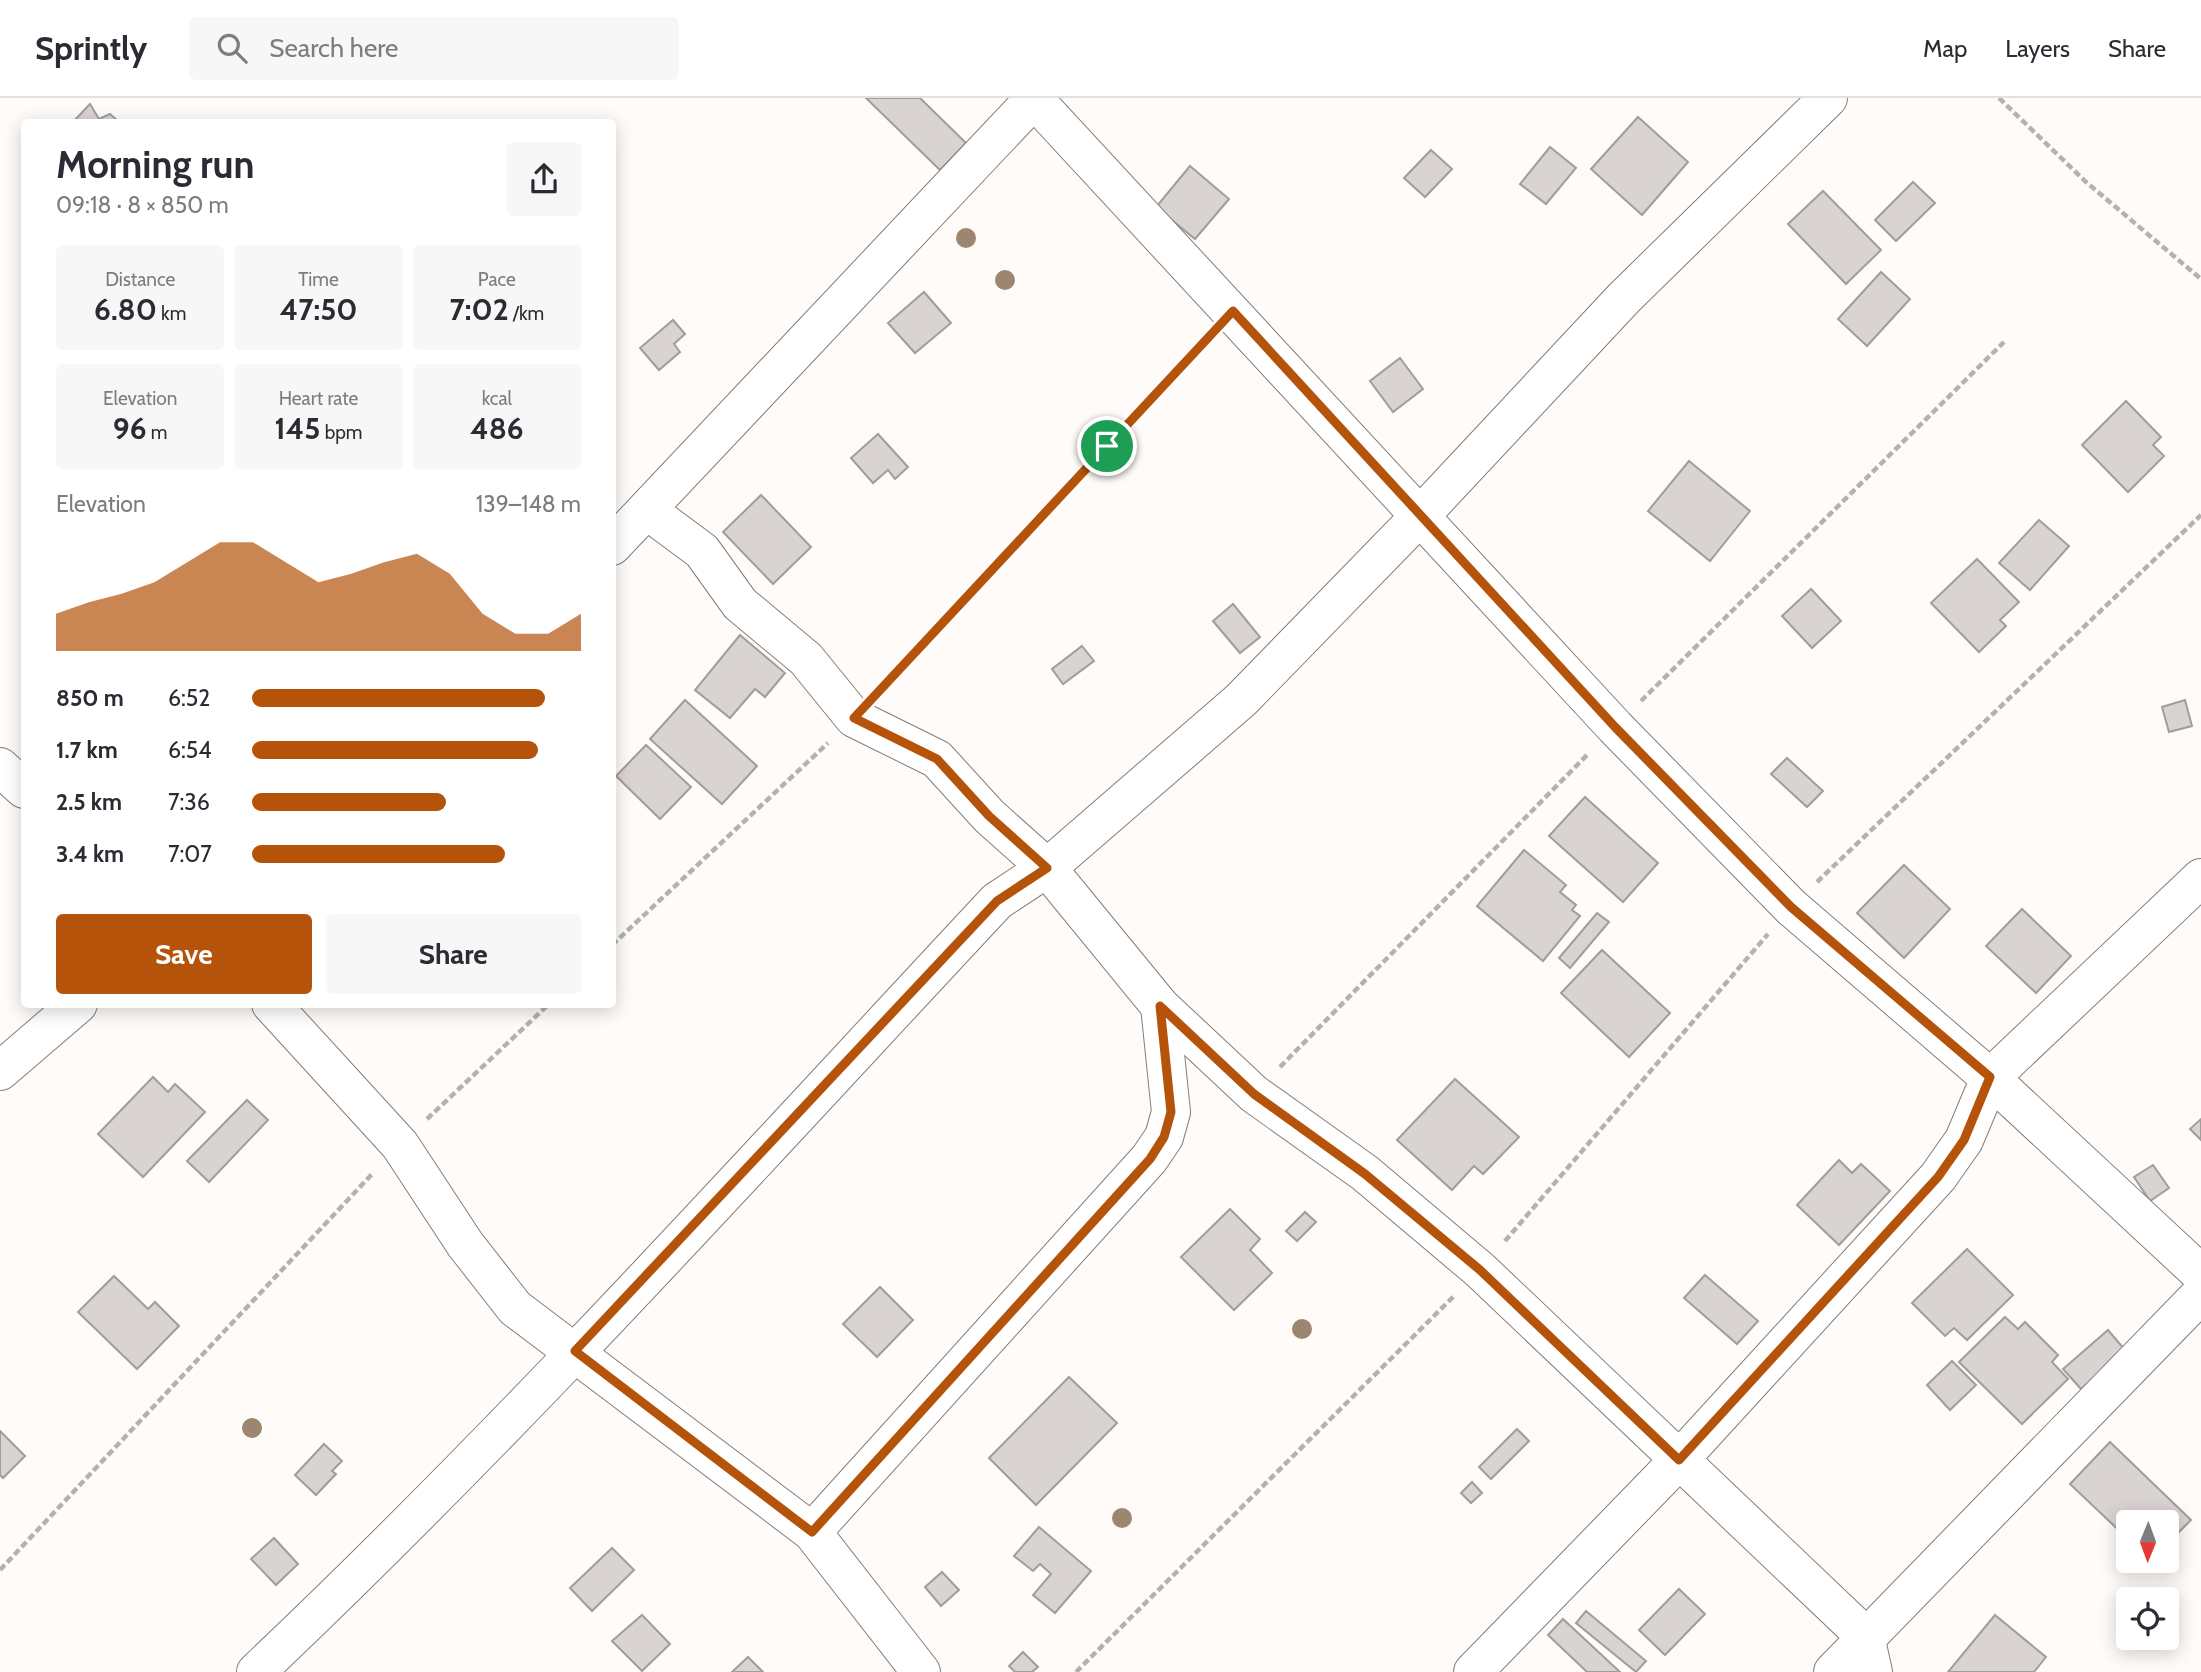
<!DOCTYPE html>
<html lang="en">
<head>
<meta charset="utf-8">
<style>
  :root { --surface:#fff; --page:#f7f7f7; --text:#2b2b33; --muted:#7c7c81; --line:#e1e1e2; --accent:#b45309 }
  body { margin:0; font-family:Cabin,sans-serif; background:var(--page); color:var(--text); height:100vh; display:flex; flex-direction:column; font-size:26px; white-space:nowrap }
  * { box-sizing:border-box; margin:0 }
  p { font-size:23px; color:var(--muted) }
  .icon { flex:none; width:38px; height:38px; fill:none; stroke:currentColor; stroke-width:2; stroke-linecap:round; stroke-linejoin:round }
  .map { position:relative; flex:1; overflow:hidden }
  .side { position:absolute; left:21px; top:21px; width:595px; height:889px; display:flex; flex-direction:column; background:var(--surface); border-radius:7px; box-shadow:0 4px 18px #0003 }
  .side>* { flex:none }
  .needle { width:46px; rotate:181deg }
  .fabs { position:absolute; left:2116px; top:1412px; display:grid; gap:14px }
  .fabs a { display:grid; place-items:center; width:63px; height:63px; border-radius:7px; background:var(--surface); box-shadow:0 4px 18px #0003; font-size:35px }
  .pin { position:absolute; display:grid; place-items:center; width:60px; height:60px; color:#fff; margin:-30px; border:4px solid #fff; border-radius:50%; box-shadow:0 2px 7px #0007 }
  .round { display:grid; place-items:center; flex:none; width:74px; height:74px; border-radius:7px; background:var(--page) }
  .head { display:flex; align-items:center; justify-content:space-between; height:119px; padding:0 35px }
  h1 { font-size:38px; font-weight:800; line-height:52px }
  .metrics { display:grid; grid-template-columns:repeat(3,1fr); gap:10px; height:119px; padding:7px 35px }
  .metrics div { display:grid; align-content:center; border-radius:7px; background:var(--page); text-align:center }
  .metrics b { font-size:30px; font-weight:800 }
  .metrics small { font-size:19px; font-weight:400 }
  .metrics p { font-size:19px }
  .chart { height:196px; padding:14px 35px }
  .chart p { display:flex; justify-content:space-between }
  .chart svg { width:100%; height:126px; margin-top:7px; fill:var(--accent); opacity:.7 }
  .button { display:flex; gap:14px; margin-top:auto; padding:14px 35px }
  .button a { flex:1; height:80px; border-radius:7px; background:var(--accent); color:#fff; font-size:28px; font-weight:800; line-height:80px; text-align:center }
  .button a+a { background:var(--page); color:var(--text) }
  ul { padding:0 35px; list-style:none; font-size:23px }
  li { display:grid; grid-template-columns:112px 84px 1fr; align-items:center; height:52px }
  li i { height:18px; border-radius:9px; background:var(--accent) }
  header { display:flex; align-items:center; gap:42px; box-sizing:border-box; height:98px; padding:0 35px; background:var(--surface); border-bottom:2px solid var(--line) }
  header strong { font-size:33px }
  nav { display:flex; gap:38px; margin-inline-start:auto; font-size:24px }
  .search { width:490px; height:63px; background:var(--page); display:flex; align-items:center; gap:18px; box-sizing:border-box; padding:0 24px; border-radius:7px; color:var(--muted); font-size:26px }
  .map>svg:first-child { display:block }
  .building { fill:#d9d4d1; stroke:#a19d99; stroke-width:2 }
  .lines { fill:none; stroke-linecap:round; stroke-linejoin:round }
  .minor-casing { stroke:#827e7b; stroke-width:40 }
  .path { stroke:#b4b1ae; stroke-width:4.5; stroke-dasharray:7 3.5; stroke-linecap:butt }
  .minor { stroke:#fff; stroke-width:38 }
  .tree { fill:#9d8670 }
  .route-casing { stroke:#fff; stroke-width:14 }
  .route { stroke:#b45309; stroke-width:9 }
</style>
</head>
<body>
<header>
<strong>Sprintly</strong>
<div class="search"><svg class="icon" aria-label="search" viewBox="0 0 24 24"><circle cx="10" cy="10" r="6"/><path d="M15 15l6 6"/></svg>Search here</div>
<nav><a>Map</a><a>Layers</a><a>Share</a></nav>
</header>
<div class="map">
<svg width="2201" height="1574" viewBox="0 0 2201 1574">
  <rect width="100%" height="100%" fill="#fffbf8"/>
  <g class="building">
    <path d="M866 0H920L966 45 940 72Z"/>
    <path d="M90 6 99 21 110 16 119 24H73Z"/>
    <path d="M1638 19 1688 64 1642 117 1591 71Z"/>
    <path d="M1550 49 1576 70 1546 106 1520 86Z"/>
    <path d="M1431 52 1452 71 1425 99 1404 80Z"/>
    <path d="M1190 68 1229 101 1195 141 1156 109Z"/>
    <path d="M1913 84 1935 105 1896 143 1875 122Z"/>
    <path d="M1823 93 1881 152 1846 186 1788 126Z"/>
    <path d="M1881 174 1910 201 1867 248 1838 221Z"/>
    <path d="M924 194 951 225 915 255 888 225Z"/>
    <path d="M673 222 685 236 674 246 680 254 659 272 640 250Z"/>
    <path d="M1400 260 1423 291 1393 314 1370 283Z"/>
    <path d="M2126 303 2161 339 2153 347 2164 358 2128 394 2082 347Z"/>
    <path d="M878 336 908 369 895 381 888 372 873 385 851 360Z"/>
    <path d="M1689 363 1750 413 1710 463 1648 413Z"/>
    <path d="M761 397 811 449 773 486 723 434Z"/>
    <path d="M2039 422 2069 448 2030 492 1999 465Z"/>
    <path d="M1977 461 2019 504 2000 522 2006 528 1979 554 1931 505Z"/>
    <path d="M1811 491 1841 523 1812 550 1782 518Z"/>
    <path d="M1233 506 1260 539 1240 555 1213 523Z"/>
    <path d="M740 537 785 575 765 599 755 591 730 620 695 592Z"/>
    <path d="M1082 548 1094 563 1063 586 1052 571Z"/>
    <path d="M685 602 757 668 722 706 650 641Z"/>
    <path d="M2185 602 2192 628 2169 634 2162 609Z"/>
    <path d="M646 647 691 689 660 721 616 678Z"/>
    <path d="M1787 660 1823 693 1807 709 1771 676Z"/>
    <path d="M1585 699 1658 765 1623 804 1549 738Z"/>
    <path d="M1524 752 1566 787 1560 794 1576 807 1572 812 1580 818 1543 863 1477 808Z"/>
    <path d="M1904 767 1950 811 1904 860 1857 815Z"/>
    <path d="M2022 811 2071 858 2036 895 1986 848Z"/>
    <path d="M1597 815 1609 824 1570 870 1559 860Z"/>
    <path d="M1602 852 1670 915 1629 959 1561 895Z"/>
    <path d="M153 979 168 994 175 986 205 1014 143 1079 98 1036Z"/>
    <path d="M1455 981 1519 1039 1483 1076 1474 1068 1452 1092 1397 1042Z"/>
    <path d="M247 1002 268 1022 209 1084 187 1063Z"/>
    <path d="M2201 1021V1042L2190 1031Z"/>
    <path d="M1839 1062 1852 1075 1861 1066 1890 1093 1839 1147 1797 1107Z"/>
    <path d="M2153 1067 2169 1090 2150 1103 2134 1079Z"/>
    <path d="M1230 1111 1260 1141 1250 1152 1272 1175 1234 1212 1181 1159Z"/>
    <path d="M1305 1114 1316 1124 1297 1143 1286 1133Z"/>
    <path d="M1967 1151 2013 1197 1967 1242 1954 1230 1945 1238 1912 1205Z"/>
    <path d="M1705 1177 1758 1223 1737 1246 1684 1200Z"/>
    <path d="M114 1178 148 1211 155 1204 179 1228 137 1271 78 1214Z"/>
    <path d="M880 1189 913 1222 877 1259 843 1226Z"/>
    <path d="M2005 1219 2018 1231 2025 1224 2058 1257 2052 1264 2068 1281 2022 1326 1959 1264Z"/>
    <path d="M2108 1232 2125 1252 2081 1291 2063 1271Z"/>
    <path d="M1952 1263 1976 1287 1950 1312 1927 1287Z"/>
    <path d="M1069 1279 1117 1325 1036 1407 989 1360Z"/>
    <path d="M1517 1331 1529 1343 1491 1381 1479 1369Z"/>
    <path d="M0 1333 25 1358 3 1380 0 1377Z"/>
    <path d="M2110 1344 2191 1422 2166 1447V1424H2128V1441L2070 1386Z"/>
    <path d="M324 1346 342 1363 332 1373 336 1376 316 1397 295 1377Z"/>
    <path d="M1472 1384 1482 1395 1471 1405 1461 1395Z"/>
    <path d="M1039 1429 1091 1473 1055 1515 1033 1497 1051 1476 1040 1466 1033 1473 1014 1458Z"/>
    <path d="M274 1440 298 1466 276 1487 251 1461Z"/>
    <path d="M612 1450 634 1472 592 1513 570 1490Z"/>
    <path d="M942 1474 959 1492 941 1508 925 1489Z"/>
    <path d="M1679 1491 1705 1516 1665 1557 1639 1532Z"/>
    <path d="M1586 1513 1646 1563 1636 1574 1576 1525Z"/>
    <path d="M642 1517 670 1546 642 1573 612 1543Z"/>
    <path d="M1995 1517 2046 1559 2034 1574H1948Z"/>
    <path d="M1563 1521 1620 1574H1587L1548 1537Z"/>
    <path d="M1023 1554 1038 1569 1032 1574H1015L1009 1568Z"/>
    <path d="M748 1559 763 1574H732Z"/>
  </g>
  <g class="lines">
    <defs>
      <g id="minor">
        <path d="M1033 0 1615 629 1791 809 1990 980 2201 1176"/>
        <path d="M648 413 702 453 740 506 806 561 854 620 937 661 989 718 1047 770 1160 908 1254 996 1365 1075 1480 1172 1865 1538 1873 1574"/>
        <path d="M612 448 1034 1"/>
        <path d="M0 669 24 691"/>
        <path d="M271 906 400 1047 465 1146 515 1210 812 1434 921 1574"/>
        <path d="M0 973 78 906"/>
        <path d="M812 1434 1149 1061 1164 1039 1171 1014 1160 908"/>
        <path d="M256 1574C515 1329 754 1063 997 803L1047 770 1241 602 1421 417 1624 200 1828 0"/>
        <path d="M1473 1574 1679 1362 1938 1079 1964 1042 1990 980 2201 780"/>
        <path d="M1833 1574 2201 1196"/>
      </g>
    </defs>
    <use href="#minor" class="minor-casing"/>
    <g class="path">
      <path d="M1999 0 2086 84 2201 181"/>
      <path d="M881 591 1206 241"/>
      <path d="M1641 603 2004 244"/>
      <path d="M1817 784 2201 417"/>
      <path d="M612 847 828 645"/>
      <path d="M1280 969 1588 656"/>
      <path d="M427 1021 549 906"/>
      <path d="M1505 1143 1768 836"/>
      <path d="M0 1472 374 1074"/>
      <path d="M1076 1574 1454 1198"/>
    </g>
    <use href="#minor" class="minor"/>
  </g>
  <g class="tree">
    <circle cx="966" cy="140" r="10"/>
    <circle cx="1005" cy="182" r="10"/>
    <circle cx="1302" cy="1231" r="10"/>
    <circle cx="252" cy="1330" r="10"/>
    <circle cx="1122" cy="1420" r="10"/>
  </g>
  <g class="lines">
    <defs>
      <path id="route" d="M1233 213 1615 629 1791 809 1990 979 1964 1042 1938 1079 1679 1362 1480 1172 1365 1076 1254 996 1160 908 1171 1014 1164 1039 1150 1061 812 1434 575 1253 997 803 1047 770 989 718 937 661 854 620Z"/>
    </defs>
    <use href="#route" class="route-casing"/>
    <use href="#route" class="route"/>
  </g>
</svg>
<div class="fabs">
<a><svg class="needle" viewBox="-14 -14 28 28"><path d="M0-13l5 13h-10z" fill="#e53935"/><path d="M0 13l5-13h-10z" fill="#7c7c81"/></svg></a>
<a><svg class="icon" aria-label="locate" viewBox="0 0 24 24"><circle cx="12" cy="12" r="6"/><path d="M12 2v4M12 18v4M2 12h4M18 12h4"/></svg></a>
</div>
<div class="pin" style="left:1107px;top:348px;background:#1e9e55"><svg class="icon" aria-label="arrive" viewBox="0 0 24 24"><path d="M6 21V4h12l-3 4 3 4H6"/></svg></div>
<section class="side">
<div class="head"><div><h1>Morning run</h1><p>09:18 · 8 × 850 m</p></div><a class="round"><svg class="icon" aria-label="share" viewBox="0 0 24 24"><path d="M12 15V3M7 8l5-5 5 5M5 13v7h14v-7"/></svg></a></div>
<div class="metrics">
<div><p>Distance</p><b>6.80<small> km</small></b></div>
<div><p>Time</p><b>47:50</b></div>
<div><p>Pace</p><b>7:02<small> /km</small></b></div>
</div>
<div class="metrics">
<div><p>Elevation</p><b>96<small> m</small></b></div>
<div><p>Heart rate</p><b>145<small> bpm</small></b></div>
<div><p>kcal</p><b>486</b></div>
</div>
<div class="chart"><p><span>Elevation</span>139–148 m</p>
<svg viewBox="0 0 160 44" preserveAspectRatio="none"><path d="M0 44V31L10 27L20 24L30 20L40 13L50 6L60 6L70 13L80 20L90 17L100 13L110 10L120 17L130 31L140 38L150 38L160 31V44z"/></svg>
</div>
<ul>
<li><b>850 m</b>6:52<i style="width:89%"></i></li>
<li><b>1.7 km</b>6:54<i style="width:87%"></i></li>
<li><b>2.5 km</b>7:36<i style="width:59%"></i></li>
<li><b>3.4 km</b>7:07<i style="width:77%"></i></li>
</ul>
<div class="button"><a>Save</a><a>Share</a></div>
</section>
</div>
</body>
</html>
